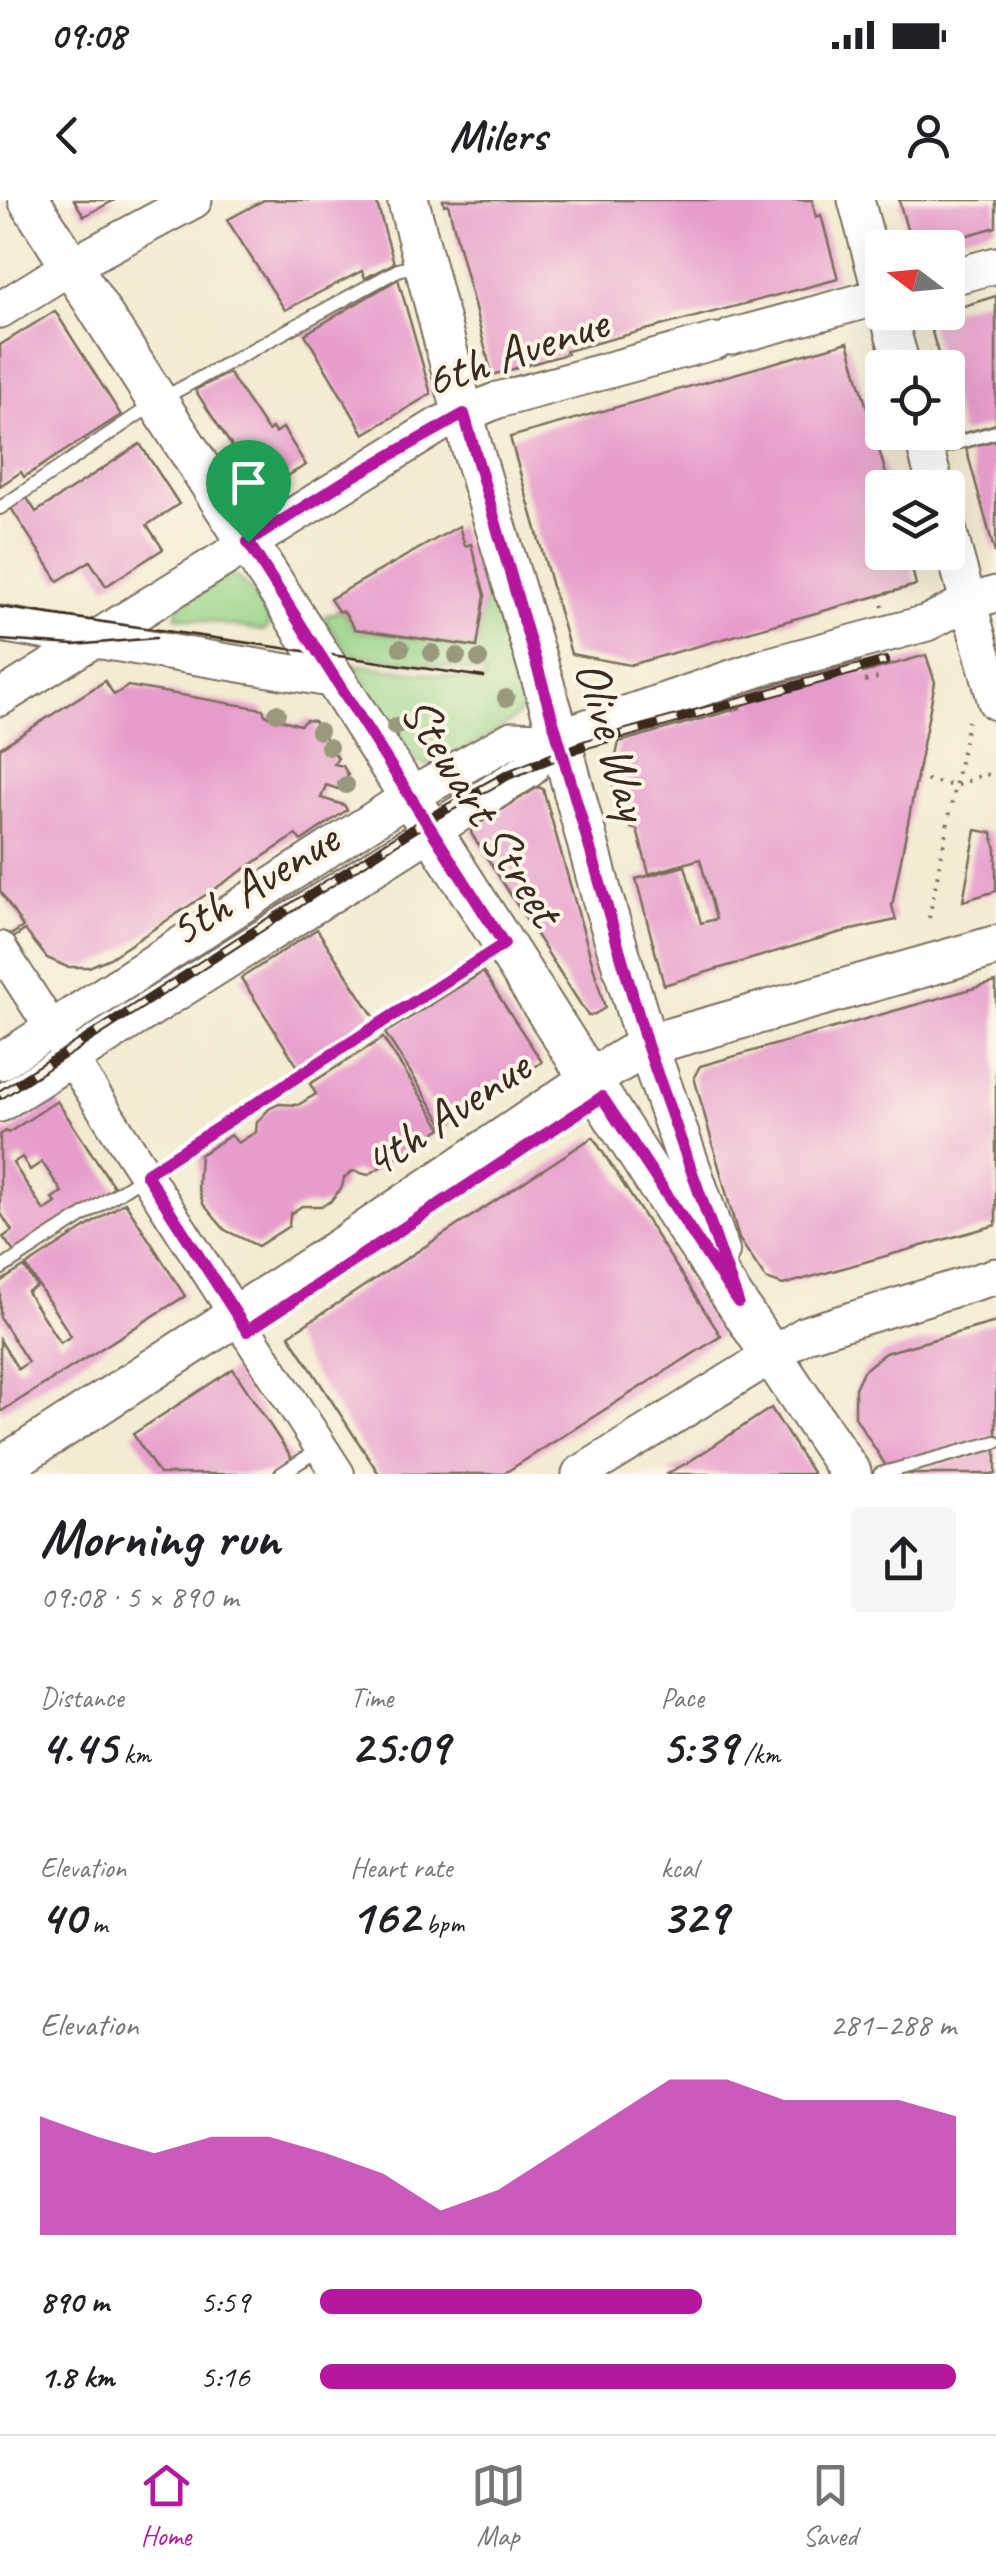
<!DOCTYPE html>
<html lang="en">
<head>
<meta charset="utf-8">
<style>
  :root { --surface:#fff; --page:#f6f6f6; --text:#202124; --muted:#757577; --line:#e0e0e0; --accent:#b5179e }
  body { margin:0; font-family:Caveat,sans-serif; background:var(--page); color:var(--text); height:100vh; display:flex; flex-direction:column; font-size:38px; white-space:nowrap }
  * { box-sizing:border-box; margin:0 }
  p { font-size:32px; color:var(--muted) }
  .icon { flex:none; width:55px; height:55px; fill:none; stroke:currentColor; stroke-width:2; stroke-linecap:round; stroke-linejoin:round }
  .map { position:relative; height:1274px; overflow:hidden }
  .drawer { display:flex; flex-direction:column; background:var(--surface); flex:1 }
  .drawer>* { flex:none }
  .needle { width:65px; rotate:286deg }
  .controls { position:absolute; left:865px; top:30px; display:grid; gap:20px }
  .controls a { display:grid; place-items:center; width:100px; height:100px; border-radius:10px; background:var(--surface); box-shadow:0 10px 40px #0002; font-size:50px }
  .pin { position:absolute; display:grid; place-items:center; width:85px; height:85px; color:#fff; margin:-102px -42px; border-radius:50% 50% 50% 0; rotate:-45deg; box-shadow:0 0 10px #0007 }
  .pin .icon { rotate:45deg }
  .round { display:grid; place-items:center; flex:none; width:105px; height:105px; border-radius:10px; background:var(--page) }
  .overview { display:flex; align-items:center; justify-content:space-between; height:170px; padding:0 40px }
  h1 { font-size:55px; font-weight:700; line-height:75px }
  .stats { display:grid; grid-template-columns:repeat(3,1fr); gap:15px; height:170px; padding:10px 40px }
  .stats div { display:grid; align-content:center }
  .stats b { font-size:50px; font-weight:700 }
  .stats small { font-size:28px; font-weight:400 }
  .stats p { font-size:28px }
  .chart { height:280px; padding:20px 40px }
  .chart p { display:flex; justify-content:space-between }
  .chart svg { width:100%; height:180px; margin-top:10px; fill:var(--accent); opacity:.7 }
  ul { padding:0 40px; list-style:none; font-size:32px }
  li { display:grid; grid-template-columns:160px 120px 1fr; align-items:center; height:75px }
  li i { height:25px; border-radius:12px; background:var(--accent) }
  .status { display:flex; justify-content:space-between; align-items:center; height:70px; padding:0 50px; background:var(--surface); direction:ltr }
  .status svg { height:28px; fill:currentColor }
  header { display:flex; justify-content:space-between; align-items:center; height:130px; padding:0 40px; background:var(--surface); font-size:45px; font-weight:700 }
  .tab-bar { display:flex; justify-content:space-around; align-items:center; height:140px; border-top:2px solid var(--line); background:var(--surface); font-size:28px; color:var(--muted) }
  .tab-bar a { display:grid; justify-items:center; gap:5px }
  .tab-bar .on { color:var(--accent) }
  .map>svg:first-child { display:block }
  .green { fill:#99d488; stroke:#6a7f53; stroke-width:2.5 }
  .building { fill:#e79dcc; fill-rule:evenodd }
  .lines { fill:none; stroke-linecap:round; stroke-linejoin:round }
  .service-casing { stroke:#7b6e5d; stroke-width:16 }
  .tertiary-casing { stroke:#7b6e5d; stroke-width:36 }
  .secondary-casing { stroke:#7b6e5d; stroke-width:39 }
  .primary-casing { stroke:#7b6e5d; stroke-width:44 }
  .path { stroke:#7b6e5d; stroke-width:4; stroke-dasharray:2.5 8; stroke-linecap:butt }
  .service { stroke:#fff; stroke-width:12 }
  .tertiary { stroke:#fff; stroke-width:32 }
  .secondary { stroke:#fff; stroke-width:35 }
  .primary { stroke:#fff; stroke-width:40 }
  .tram { stroke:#3b2a1e; stroke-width:2.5 }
  .rail-casing { stroke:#3b2a1e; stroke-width:10 }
  .rail { stroke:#fcf5e5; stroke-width:6; stroke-dasharray:19; stroke-linecap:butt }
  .tree { fill:#9a987d }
  .route-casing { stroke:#fff; stroke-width:20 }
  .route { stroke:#b5179e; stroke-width:12 }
  .labels { text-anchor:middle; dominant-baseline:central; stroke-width:8; stroke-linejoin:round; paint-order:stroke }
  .street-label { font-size:50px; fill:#3b2a1e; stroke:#fcf5e5 }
</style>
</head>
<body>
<div class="status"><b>09:08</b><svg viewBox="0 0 49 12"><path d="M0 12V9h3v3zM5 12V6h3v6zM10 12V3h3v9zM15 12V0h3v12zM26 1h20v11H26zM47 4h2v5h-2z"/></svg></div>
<header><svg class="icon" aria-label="back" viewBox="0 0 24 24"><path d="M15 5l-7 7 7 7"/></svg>Milers<svg class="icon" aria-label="person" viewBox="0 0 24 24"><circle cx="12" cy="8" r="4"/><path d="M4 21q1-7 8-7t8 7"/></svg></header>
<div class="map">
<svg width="996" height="1274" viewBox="0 0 996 1274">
  <rect width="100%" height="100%" fill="#fcf5e5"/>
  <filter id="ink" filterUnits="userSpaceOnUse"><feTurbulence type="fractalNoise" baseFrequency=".01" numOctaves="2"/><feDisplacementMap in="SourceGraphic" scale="20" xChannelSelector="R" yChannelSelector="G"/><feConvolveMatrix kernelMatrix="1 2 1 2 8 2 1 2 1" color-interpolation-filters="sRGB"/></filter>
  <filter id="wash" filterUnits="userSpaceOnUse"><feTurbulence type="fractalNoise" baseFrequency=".0048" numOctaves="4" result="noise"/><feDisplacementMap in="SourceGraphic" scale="40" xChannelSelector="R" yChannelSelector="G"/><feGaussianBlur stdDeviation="2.25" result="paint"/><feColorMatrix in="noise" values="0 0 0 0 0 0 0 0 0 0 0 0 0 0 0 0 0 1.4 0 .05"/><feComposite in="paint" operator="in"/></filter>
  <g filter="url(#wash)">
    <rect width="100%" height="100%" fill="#f3ebd2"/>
    <g class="green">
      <path d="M232 375C248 383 261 405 269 421L267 429 263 431 176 416 179 405Z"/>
      <path d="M496 392 523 485C525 493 527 501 522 509 511 530 452 554 430 567L414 560 353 464 484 481 485 473 347 453 324 417 338 411 344 412 355 429 477 447 485 395Z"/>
    </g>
    <g id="blocks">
      <g class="building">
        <path d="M74 0H115L84 16Z"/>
        <path d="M264 0H376L394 63 365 78 362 71 285 110 227 20Z"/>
        <path d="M443 0H812L816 17 821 15 838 79 566 151 567 154 492 175 448 4 444 5Z"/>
        <path d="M899 0H996V27L923 48H912Z"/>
        <path d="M398 79 431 194 364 234 305 134Z"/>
        <path d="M996 96V224L961 234 948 187V168H942L928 117Z"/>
        <path d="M55 111 121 215 24 277 21 272 0 286V145Z"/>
        <path d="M848 142 890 288H882V352H908L916 385 630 465 571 454 510 237Z"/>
        <path d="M229 173 268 231 272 228 275 233 283 228 306 265 261 291 195 190Z"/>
        <path d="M996 240V353H995L966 248Z"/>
        <path d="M140 244 179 304 147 325 163 349 106 386 90 361 58 381 9 305 25 295 36 312Z"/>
        <path d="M459 326 465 346 471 344 485 395 477 447 355 429 344 412 338 411 330 399Z"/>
        <path d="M926 455 935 482 892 706 896 720 838 733 664 785 636 679 685 666 701 723 716 719 700 659 649 674 637 630 631 628 611 580 619 542 740 508 737 495 860 461 863 473Z"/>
        <path d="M105 481 114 495 128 486 263 509 265 515 300 525 306 520 314 521 318 527 317 533 324 535 328 542 326 548 333 551 338 558 334 564 343 566 348 575 346 583 338 589 326 585 321 598 344 605 347 610 301 641 296 635 110 758 89 767H67L47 758 25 730 0 747V742L23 727 0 691V548Z"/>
        <path d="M538 587 543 589 605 808 593 815 588 816 471 633 472 628Z"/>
        <path d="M976 630 992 633 996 649V691L963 701Z"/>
        <path d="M317 729 376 820 300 870 241 778Z"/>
        <path d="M483 772 542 862 445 926 385 833Z"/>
        <path d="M996 782V1025L783 1085 766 1079 739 1039 694 877 700 866Z"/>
        <path d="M383 838 442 928 368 975 353 971 344 978 342 987 330 1002 321 1006H302L290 1014 289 1026 258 1046 225 1030 203 1004 198 986 200 955 231 935 238 943 256 932 257 922 270 908 279 904 298 905 316 894 310 884Z"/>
        <path d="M57 901 116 990 16 1055 3 1037 12 1031 0 1012V935L6 931 8 933ZM22 957 30 970 42 962 62 992 52 998 56 1003 44 1011 13 963Z"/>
        <path d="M593 937 721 1136 503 1274H379L289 1135Z"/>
        <path d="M125 1002 185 1096 0 1212V1140L18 1169 28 1162 0 1118V1082L24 1067 37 1086 27 1092 60 1143 71 1136 26 1066Z"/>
        <path d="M996 1122V1236L886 1266 855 1217V1188L863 1171 885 1153Z"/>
        <path d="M233 1169 293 1260 272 1274H159L133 1234Z"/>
        <path d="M771 1208 813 1274H666L687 1263Z"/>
        <path d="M996 1249V1274H908L907 1273Z"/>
      </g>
    </g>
  </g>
  <g filter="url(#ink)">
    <use href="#blocks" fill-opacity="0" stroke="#7b6e5d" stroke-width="2.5"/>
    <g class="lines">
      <defs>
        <g id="service">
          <path d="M928 251 996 232"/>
          <path d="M0 308 158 201 398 70 417 65"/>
          <path d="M0 1069 502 746"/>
          <path d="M281 1274 321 1248"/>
          <path d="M880 1274 996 1242"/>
        </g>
        <path id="tertiary" d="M0 748 338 1274"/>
        <g id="secondary">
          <path d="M856 0 882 97"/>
          <path d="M948 78 996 65"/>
          <path d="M0 110 71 66 194 0"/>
          <path d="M887 112 903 168"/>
          <path d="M731 137 882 96"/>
          <path d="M921 232 936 288"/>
          <path d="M948 329 996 502"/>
          <path d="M0 424 336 480"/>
          <path d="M0 498 439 225 498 200 716 141"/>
          <path d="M0 862 410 596 512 539 549 540 767 466 927 423 968 402 996 394"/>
          <path d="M0 904 530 569 549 540"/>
          <path d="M580 1274 806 1134 996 1076"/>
        </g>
        <g id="primary">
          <path d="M29 0 655 981 851 1274"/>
          <path d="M408 0 472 248 559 535 603 700 647 845 719 1051"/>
          <path d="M0 1268 338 1050 591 879 647 845 996 746"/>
        </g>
      </defs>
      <use href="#service" class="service-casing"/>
      <use href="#tertiary" class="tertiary-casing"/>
      <use href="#secondary" class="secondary-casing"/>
      <use href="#primary" class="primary-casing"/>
      <g class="path">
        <path d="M879 395 883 407"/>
        <path d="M865 481 878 478 873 470"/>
        <path d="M916 578 956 586 984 574 994 575"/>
        <path d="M929 718 968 521"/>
      </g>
      <use href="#service" class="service"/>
      <use href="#tertiary" class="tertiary"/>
      <use href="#secondary" class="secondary"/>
      <use href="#primary" class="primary"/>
      <g class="tram">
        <path d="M0 407 484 477"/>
        <path d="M0 440 74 445 156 438"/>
      </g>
      <defs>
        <path id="rail" d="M0 895 432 617 508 575 587 544 885 461"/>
      </defs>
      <use href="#rail" class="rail-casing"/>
      <use href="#rail" class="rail"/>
    </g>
    <g class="tree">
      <circle cx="401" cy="448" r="9"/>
      <circle cx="432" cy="453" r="9"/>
      <circle cx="457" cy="456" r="9"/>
      <circle cx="479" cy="459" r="9"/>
      <circle cx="506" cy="498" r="9"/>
      <circle cx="277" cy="513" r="9"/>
      <circle cx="395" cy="527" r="9"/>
      <circle cx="319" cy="531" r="9"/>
      <circle cx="329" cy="547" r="9"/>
      <circle cx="346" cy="585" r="9"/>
    </g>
  </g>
  <g class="lines" filter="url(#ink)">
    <defs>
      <path id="route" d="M464 214 647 845 738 1102 602 897 247 1131 146 974 504 744 248 342 350 278Z"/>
    </defs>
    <use href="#route" class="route-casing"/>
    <use href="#route" class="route"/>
  </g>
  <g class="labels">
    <g class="street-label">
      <text transform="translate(516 151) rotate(-19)">6th Avenue</text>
      <text transform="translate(613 540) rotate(74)">Olive Way</text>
      <text transform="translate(482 611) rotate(58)">Stewart Street</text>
      <text transform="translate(253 684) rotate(-32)">5th Avenue</text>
      <text transform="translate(446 914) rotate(-34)">4th Avenue</text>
    </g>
  </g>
</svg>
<div class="controls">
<a><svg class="needle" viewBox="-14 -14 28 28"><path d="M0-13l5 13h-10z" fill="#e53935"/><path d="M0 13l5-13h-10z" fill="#757577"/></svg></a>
<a><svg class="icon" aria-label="locate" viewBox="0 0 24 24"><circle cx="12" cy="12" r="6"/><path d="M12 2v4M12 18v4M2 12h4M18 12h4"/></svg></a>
<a><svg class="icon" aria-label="layers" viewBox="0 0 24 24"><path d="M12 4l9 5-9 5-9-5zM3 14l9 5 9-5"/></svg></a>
</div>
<div class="pin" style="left:248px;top:342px;background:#1e9e55"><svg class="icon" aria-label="arrive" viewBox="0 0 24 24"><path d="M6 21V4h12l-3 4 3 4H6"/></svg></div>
</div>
<section class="drawer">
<div class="overview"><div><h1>Morning run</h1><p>09:08 · 5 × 890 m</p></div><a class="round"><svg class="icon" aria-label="share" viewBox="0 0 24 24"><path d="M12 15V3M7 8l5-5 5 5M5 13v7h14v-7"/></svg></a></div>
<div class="stats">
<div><p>Distance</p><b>4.45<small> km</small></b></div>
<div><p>Time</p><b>25:09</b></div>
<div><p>Pace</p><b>5:39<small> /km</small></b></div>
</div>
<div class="stats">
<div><p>Elevation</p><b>40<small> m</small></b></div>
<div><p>Heart rate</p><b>162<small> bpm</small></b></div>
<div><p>kcal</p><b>329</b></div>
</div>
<div class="chart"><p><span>Elevation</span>281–288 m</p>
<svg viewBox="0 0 160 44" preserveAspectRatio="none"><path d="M0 44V15L10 20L20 24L30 20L40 20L50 24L60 29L70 38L80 33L90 24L100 15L110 6L120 6L130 11L140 11L150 11L160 15V44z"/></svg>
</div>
<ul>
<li><b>890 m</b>5:59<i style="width:60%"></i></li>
<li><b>1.8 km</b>5:16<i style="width:100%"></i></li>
</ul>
</section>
<nav class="tab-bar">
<a class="on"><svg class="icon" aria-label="home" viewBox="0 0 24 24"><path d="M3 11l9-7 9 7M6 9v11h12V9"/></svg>Home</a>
<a><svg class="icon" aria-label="map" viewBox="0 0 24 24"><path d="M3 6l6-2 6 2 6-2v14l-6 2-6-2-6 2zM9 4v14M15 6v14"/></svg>Map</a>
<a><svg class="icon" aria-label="saved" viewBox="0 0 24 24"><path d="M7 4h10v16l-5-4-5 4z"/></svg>Saved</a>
</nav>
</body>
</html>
